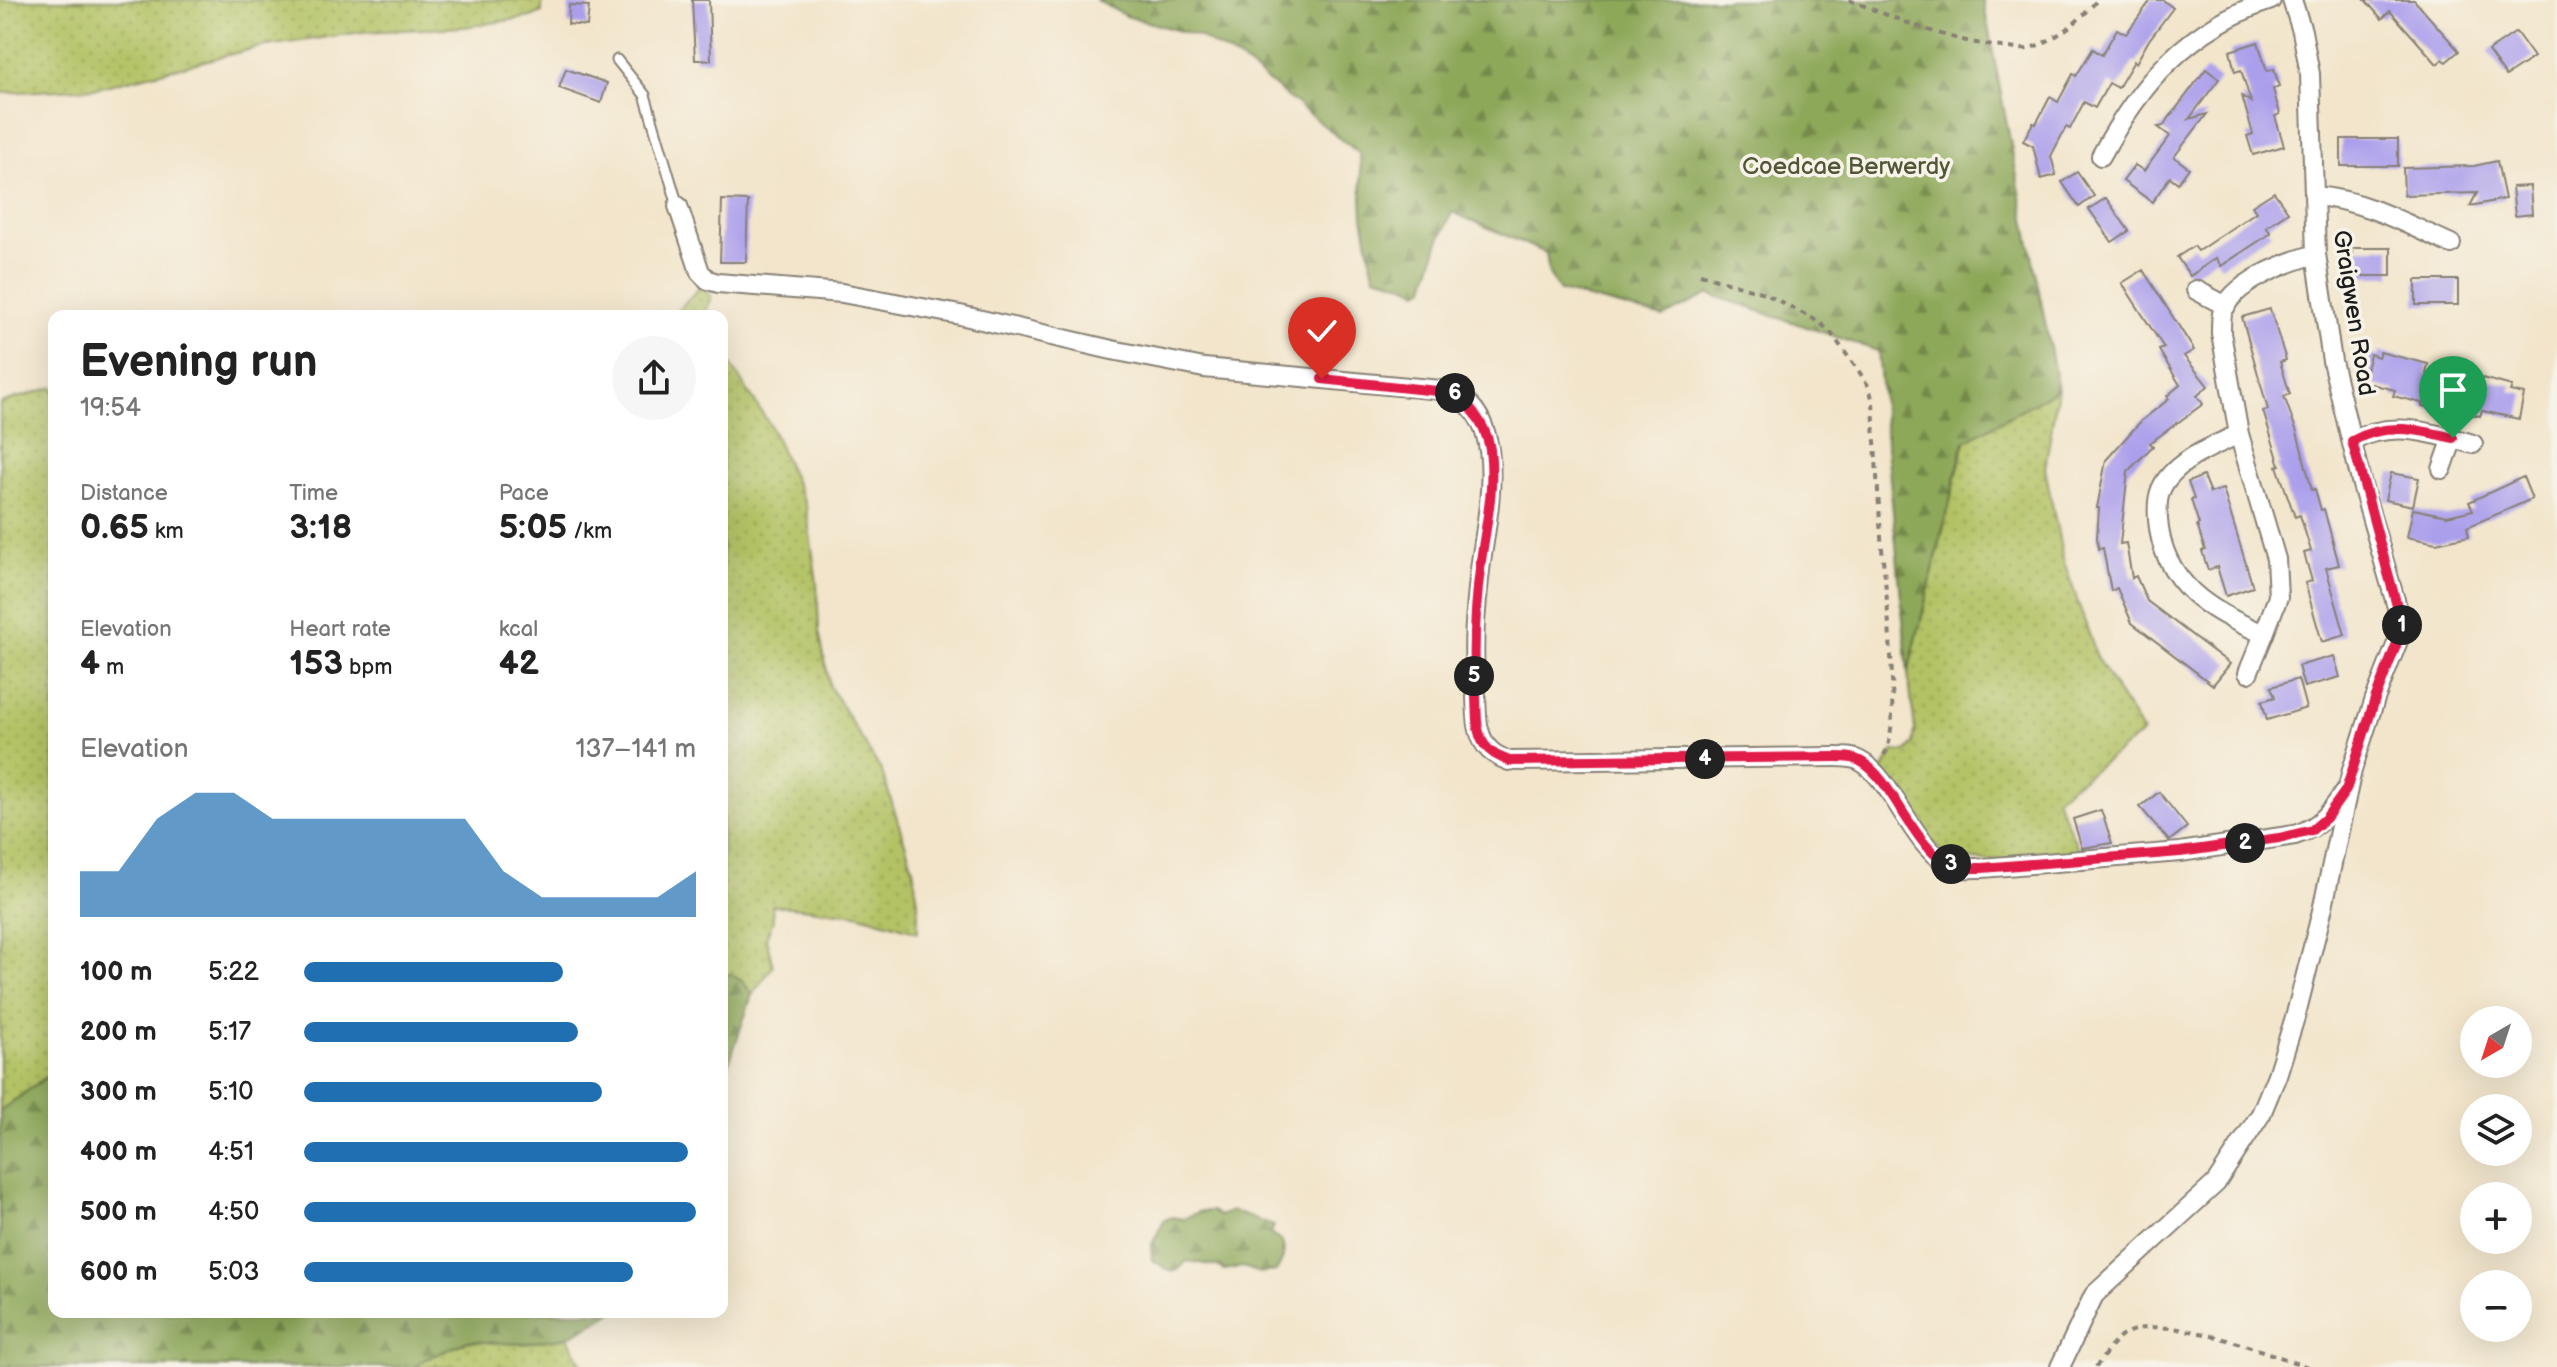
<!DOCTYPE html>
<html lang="en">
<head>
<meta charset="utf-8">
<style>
  :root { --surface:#fff; --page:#f6f6f6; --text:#222; --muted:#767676; --accent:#1f6fb2 }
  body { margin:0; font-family:"Balsamiq Sans",sans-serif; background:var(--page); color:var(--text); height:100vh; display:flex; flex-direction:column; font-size:30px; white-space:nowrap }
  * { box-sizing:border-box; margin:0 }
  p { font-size:26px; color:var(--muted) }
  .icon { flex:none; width:44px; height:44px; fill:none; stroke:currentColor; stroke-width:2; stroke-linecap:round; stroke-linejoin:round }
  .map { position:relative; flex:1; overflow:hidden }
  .panel { position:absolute; left:48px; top:310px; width:680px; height:1008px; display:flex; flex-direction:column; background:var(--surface); border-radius:16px; box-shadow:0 8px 32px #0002 }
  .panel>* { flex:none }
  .needle { width:52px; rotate:219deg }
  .buttons { position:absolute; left:2460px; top:1006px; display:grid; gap:16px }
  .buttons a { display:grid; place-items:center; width:72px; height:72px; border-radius:50%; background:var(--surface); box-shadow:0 8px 32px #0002; font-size:40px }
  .pin { position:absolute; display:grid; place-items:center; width:68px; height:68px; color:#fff; margin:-82px -34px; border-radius:50% 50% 50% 0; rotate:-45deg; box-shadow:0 0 8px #0007 }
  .pin .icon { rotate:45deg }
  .km { position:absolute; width:40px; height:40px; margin:-20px; border-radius:50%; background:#222; color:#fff; font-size:22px; line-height:40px; text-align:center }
  .round { display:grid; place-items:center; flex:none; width:84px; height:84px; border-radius:42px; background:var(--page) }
  .headline { display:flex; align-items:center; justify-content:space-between; height:136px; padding:0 32px }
  h1 { font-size:44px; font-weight:800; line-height:60px }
  .metrics { display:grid; grid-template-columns:repeat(3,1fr); gap:12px; height:136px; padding:8px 32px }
  .metrics div { display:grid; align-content:center }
  .metrics b { font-size:34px; font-weight:800 }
  .metrics small { font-size:22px; font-weight:400 }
  .metrics p { font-size:22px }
  .chart { height:224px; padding:16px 32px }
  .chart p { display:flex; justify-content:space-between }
  .chart svg { width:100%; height:144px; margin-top:8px; fill:var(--accent); opacity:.7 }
  ul { padding:0 32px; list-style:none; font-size:26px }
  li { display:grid; grid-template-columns:128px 96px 1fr; align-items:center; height:60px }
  li i { height:20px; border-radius:10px; background:var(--accent) }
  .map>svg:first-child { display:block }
  .grass { fill:url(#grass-dots); stroke:#686f40; stroke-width:2 }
  .forest { fill:url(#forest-firs); stroke:#55623b; stroke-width:2 }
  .building { fill:#ab9fec }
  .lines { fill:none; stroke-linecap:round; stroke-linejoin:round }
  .service-casing { stroke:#878074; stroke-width:13 }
  .minor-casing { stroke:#878074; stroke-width:22 }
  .path { stroke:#878074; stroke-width:4; stroke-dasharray:6 6; stroke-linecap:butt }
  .service { stroke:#fff; stroke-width:9 }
  .minor { stroke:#fff; stroke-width:18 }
  .route-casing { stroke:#fff; stroke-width:16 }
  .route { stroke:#e11d48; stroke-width:10 }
  .labels { text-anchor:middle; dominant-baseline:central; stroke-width:7; stroke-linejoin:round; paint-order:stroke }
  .park-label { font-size:24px; fill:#515636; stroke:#f7f3e8 }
  .street-label { font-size:24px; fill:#1c1c1c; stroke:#f7f3e8 }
</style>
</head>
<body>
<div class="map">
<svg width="2557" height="1367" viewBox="0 0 2557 1367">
  <defs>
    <pattern id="grass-dots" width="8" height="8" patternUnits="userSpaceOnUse" patternTransform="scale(2)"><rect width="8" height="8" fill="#b3c265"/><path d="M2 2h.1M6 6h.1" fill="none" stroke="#99a657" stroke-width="1.8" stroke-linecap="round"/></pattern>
    <pattern id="forest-firs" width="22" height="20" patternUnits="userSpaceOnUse" patternTransform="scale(2)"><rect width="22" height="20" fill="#8ea85a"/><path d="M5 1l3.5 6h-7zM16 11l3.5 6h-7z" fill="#73884a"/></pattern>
  </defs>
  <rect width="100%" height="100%" fill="#f7f3e8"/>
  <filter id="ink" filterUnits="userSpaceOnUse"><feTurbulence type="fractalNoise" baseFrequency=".0125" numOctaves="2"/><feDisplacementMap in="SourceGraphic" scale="16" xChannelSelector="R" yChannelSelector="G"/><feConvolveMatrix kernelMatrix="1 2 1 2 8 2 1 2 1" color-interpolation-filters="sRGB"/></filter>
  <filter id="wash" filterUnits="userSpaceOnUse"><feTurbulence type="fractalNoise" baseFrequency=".006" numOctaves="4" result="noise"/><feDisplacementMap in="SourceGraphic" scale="32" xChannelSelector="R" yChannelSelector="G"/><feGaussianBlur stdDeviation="1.8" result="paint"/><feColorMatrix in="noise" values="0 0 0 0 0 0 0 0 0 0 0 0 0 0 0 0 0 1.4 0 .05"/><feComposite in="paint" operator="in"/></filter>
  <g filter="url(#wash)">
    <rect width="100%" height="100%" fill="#f2e5cb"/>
    <g class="grass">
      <path d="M0 0H542V12L531 17 464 27 362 32 260 47 97 88 0 93Z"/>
      <path d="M701 286 711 296 707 309 709 316H672Z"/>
      <path d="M722 351 771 427 806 506 817 583 819 631 830 687 882 772 913 868 918 902V932L857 914 772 905 773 920 766 938 773 966 752 995C744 983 737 974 722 975Z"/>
      <path d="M54 387V1071L0 1111V403Z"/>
      <path d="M2058 389 2045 468 2063 559 2098 660 2143 733 2056 798 2080 852C2045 855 1970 871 1941 850 1921 835 1897 793 1882 771L1893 751 1906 752 1913 744 1915 730 1908 673 1965 441Z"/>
      <path d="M568 1337 583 1367H415L422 1361 468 1341 521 1344Z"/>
    </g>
    <g class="forest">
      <path d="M1096 0H1983L2058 389 1964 442 1908 673 1878 351 1709 294 1663 317 1560 291 1549 275 1546 253 1452 212 1439 241 1425 287 1419 291 1398 282 1374 276 1363 217 1360 154 1243 62 1198 36 1126 16Z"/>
      <path d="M731 974 743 982 752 995 722 1084V975Z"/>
      <path d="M54 1071V1312H613L568 1337 521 1344 468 1341 422 1361 415 1367H0V1111Z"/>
      <path d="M1201 1211H1212L1219 1216 1232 1211 1274 1226 1270 1234 1282 1242C1286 1253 1283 1262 1276 1271L1260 1273 1243 1267 1223 1270 1217 1266 1187 1261 1178 1270 1172 1272 1152 1260 1151 1246 1164 1220 1172 1217 1183 1219Z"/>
    </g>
    <g id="blocks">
      <g class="building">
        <path d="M692 0H709L711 60H695Z"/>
        <path d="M2151 0H2163L2173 8 2149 40 2136 63 2134 61 2118 88 2109 83 2095 108 2084 102 2070 129 2066 127 2051 156 2056 175 2041 179 2033 146 2023 141 2033 123 2036 124 2050 97 2058 102 2073 74 2076 76 2093 49 2102 55 2117 29 2126 34Z"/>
        <path d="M2365 0H2414L2459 51 2446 62 2443 59 2437 64 2390 11 2382 19Z"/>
        <path d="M569 5 589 6 587 26 568 24Z"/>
        <path d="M2516 32 2534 57 2506 76 2488 51Z"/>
        <path d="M2258 42 2267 71 2274 69 2279 86 2273 89 2280 114 2275 116 2284 146 2253 155 2247 136 2253 134 2242 96 2251 102 2241 70 2235 72 2230 51Z"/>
        <path d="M566 69 607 83 601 103 559 88Z"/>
        <path d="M2206 69 2219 79 2189 119 2207 114 2174 157 2189 168 2178 183 2170 177 2152 202 2123 181 2135 165 2144 171 2170 136 2158 127 2163 126Z"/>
        <rect x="2341" y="139" width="57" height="27"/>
        <path d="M2497 161 2505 199 2470 206 2477 193 2404 195 2403 168 2474 166Z"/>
        <path d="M2077 172 2094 196 2079 207 2062 182Z"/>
        <path d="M2530 186 2532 214 2515 216 2512 187Z"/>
        <path d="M2274 192 2288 212 2266 227 2271 233 2221 266 2216 258 2190 276 2177 257 2194 246 2198 251 2229 230 2256 212 2252 206Z"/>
        <path d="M2106 198 2129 231 2112 242 2089 209Z"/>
        <path d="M722 200 748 201 746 262H720Z"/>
        <rect x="2352" y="248" width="39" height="28"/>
        <path d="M2143 270 2194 350 2184 356 2208 386 2197 396 2203 404 2150 443 2153 446 2128 471 2120 544 2126 543 2132 578 2136 576 2147 601 2230 664 2213 685 2132 623 2117 588 2111 591 2103 548 2099 549 2097 538 2099 508H2097L2106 460 2141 421 2169 399 2167 396 2180 385 2159 350 2164 348 2122 283Z"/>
        <rect x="2416" y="280" width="42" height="25"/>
        <path d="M2270 309 2286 360 2280 362 2290 394 2284 396 2297 432 2312 490 2315 489 2321 510 2324 509 2339 565 2326 568 2345 635 2322 642 2305 583 2312 581 2304 553 2311 551 2300 515 2295 517 2277 466 2280 465 2263 411 2268 410 2242 317Z"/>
        <path d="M2380 352 2428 364 2426 374 2468 384 2471 375 2512 386 2510 391 2524 394 2519 419 2482 411 2480 416 2447 408 2446 413 2422 406V403L2393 396 2395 390 2363 382 2370 354 2378 357Z"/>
        <path d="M2391 473 2419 478 2413 506 2385 500Z"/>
        <path d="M2203 476 2210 493 2223 489 2253 587 2226 596 2217 567 2208 570 2202 551 2205 550 2197 525 2199 524 2191 500 2194 499 2188 482Z"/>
        <path d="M2523 477 2532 499 2467 527 2469 536 2436 543 2407 537 2413 509 2447 516 2473 510 2469 502Z"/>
        <path d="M2334 656 2340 677 2304 687 2298 666Z"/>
        <path d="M2298 679 2306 708 2267 720 2262 701 2275 697 2271 687Z"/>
        <path d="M2159 792 2187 827 2169 841 2140 807Z"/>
        <path d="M2101 810 2112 843 2082 848 2073 819Z"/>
      </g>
    </g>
  </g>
  <g filter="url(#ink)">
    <use href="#blocks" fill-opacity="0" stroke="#878074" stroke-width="2"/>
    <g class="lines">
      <defs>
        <path id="service" d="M617 60 645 95 678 206"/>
        <g id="minor">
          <path d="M2101 156C2141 82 2189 27 2271 0"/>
          <path d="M2315 196C2364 200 2406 224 2451 244"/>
          <path d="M678 206 700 272 708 280 718 283 842 293 960 315 1112 350 1204 368 1441 390C1512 406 1488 511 1481 562 1479 579 1477 595 1476 611 1473 640 1474 668 1476 697 1477 713 1476 730 1485 744 1491 754 1500 757 1509 761L1836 757C1844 757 1853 757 1860 761 1895 779 1914 855 1956 867 1964 869 1974 868 1982 868L2180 852 2295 835C2321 827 2331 812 2346 790"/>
          <path d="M2196 290 2226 306"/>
          <path d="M2239 434C2214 446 2184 457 2167 479 2157 492 2157 505 2158 520 2163 584 2211 612 2264 634L2278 597 2276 559 2239 434 2221 333C2221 327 2221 320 2222 314 2231 282 2288 262 2316 254"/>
          <path d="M2352 441C2392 419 2432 433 2473 444"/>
          <path d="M2442 469 2453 438"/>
          <path d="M2248 673 2264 634"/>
          <path d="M2060 1367 2094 1295 2216 1183 2261 1114 2277 1075 2296 1014 2322 911 2352 770 2375 699 2403 628 2362 485 2332 361 2316 254 2310 74 2302 31 2292 0"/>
        </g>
      </defs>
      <use href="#service" class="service-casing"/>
      <use href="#minor" class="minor-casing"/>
      <g class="path">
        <path d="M1849 0C1900 20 1948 41 2002 47 2010 48 2019 50 2027 49 2052 42 2081 21 2097 0"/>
        <path d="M1700 274 1764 293 1819 322 1831 333 1860 373 1869 387 1873 402C1875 447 1878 492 1881 537 1884 576 1903 729 1884 755"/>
        <path d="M2096 1367C2104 1356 2113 1341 2125 1334 2163 1311 2267 1353 2308 1367"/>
      </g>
      <use href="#service" class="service"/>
      <use href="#minor" class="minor"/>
    </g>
  </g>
  <g class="lines" filter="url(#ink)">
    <defs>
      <path id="route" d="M1322 379 1456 393C1472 408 1487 428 1490 450 1495 488 1486 524 1481 561 1475 606 1473 651 1476 696 1477 712 1475 730 1484 744 1491 754 1500 757 1509 761L1836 757C1844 757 1853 757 1860 761 1895 779 1914 855 1956 867 1964 869 1974 868 1982 868L2180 852 2279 838 2312 830 2326 818 2346 790 2375 699 2403 628 2352 441C2386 422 2417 429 2453 438"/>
    </defs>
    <use href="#route" class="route-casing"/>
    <use href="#route" class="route"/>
  </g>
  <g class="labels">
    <g class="park-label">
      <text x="1846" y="166">Coedcae Berwerdy</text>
    </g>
    <g class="street-label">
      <text transform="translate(2354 313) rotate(81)">Graigwen Road</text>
    </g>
  </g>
</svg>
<div class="buttons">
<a><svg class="needle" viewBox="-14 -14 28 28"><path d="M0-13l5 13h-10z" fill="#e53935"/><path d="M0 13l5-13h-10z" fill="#767676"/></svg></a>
<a><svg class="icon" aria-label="layers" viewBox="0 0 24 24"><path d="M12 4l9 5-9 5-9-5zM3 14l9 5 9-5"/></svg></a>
<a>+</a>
<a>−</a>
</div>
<div class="pin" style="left:2453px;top:438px;background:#1e9e55"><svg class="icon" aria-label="arrive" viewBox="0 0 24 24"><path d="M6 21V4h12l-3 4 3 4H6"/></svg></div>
<div class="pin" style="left:1322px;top:379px;background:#d93025"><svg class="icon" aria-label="check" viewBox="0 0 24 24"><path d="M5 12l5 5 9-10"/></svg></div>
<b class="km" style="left:2402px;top:625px">1</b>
<b class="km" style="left:2245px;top:843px">2</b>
<b class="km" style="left:1951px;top:864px">3</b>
<b class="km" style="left:1705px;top:759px">4</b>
<b class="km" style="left:1474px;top:676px">5</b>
<b class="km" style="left:1455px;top:393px">6</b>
<section class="panel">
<div class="headline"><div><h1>Evening run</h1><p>19:54</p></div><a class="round"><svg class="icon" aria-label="share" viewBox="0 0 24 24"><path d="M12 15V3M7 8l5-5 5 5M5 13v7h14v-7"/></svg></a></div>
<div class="metrics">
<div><p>Distance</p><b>0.65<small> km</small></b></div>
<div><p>Time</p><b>3:18</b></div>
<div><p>Pace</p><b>5:05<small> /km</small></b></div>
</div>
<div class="metrics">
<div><p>Elevation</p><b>4<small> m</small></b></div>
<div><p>Heart rate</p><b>153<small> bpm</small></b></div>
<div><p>kcal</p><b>42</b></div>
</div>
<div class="chart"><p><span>Elevation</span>137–141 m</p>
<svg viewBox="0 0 160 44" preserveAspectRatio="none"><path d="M0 44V30L10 30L20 14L30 6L40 6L50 14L60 14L70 14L80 14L90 14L100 14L110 30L120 38L130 38L140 38L150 38L160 30V44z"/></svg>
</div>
<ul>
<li><b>100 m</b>5:22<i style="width:66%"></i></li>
<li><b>200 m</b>5:17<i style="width:70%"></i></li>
<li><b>300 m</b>5:10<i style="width:76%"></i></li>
<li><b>400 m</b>4:51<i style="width:98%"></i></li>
<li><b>500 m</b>4:50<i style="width:100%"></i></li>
<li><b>600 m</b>5:03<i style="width:84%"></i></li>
</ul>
</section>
</div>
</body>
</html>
